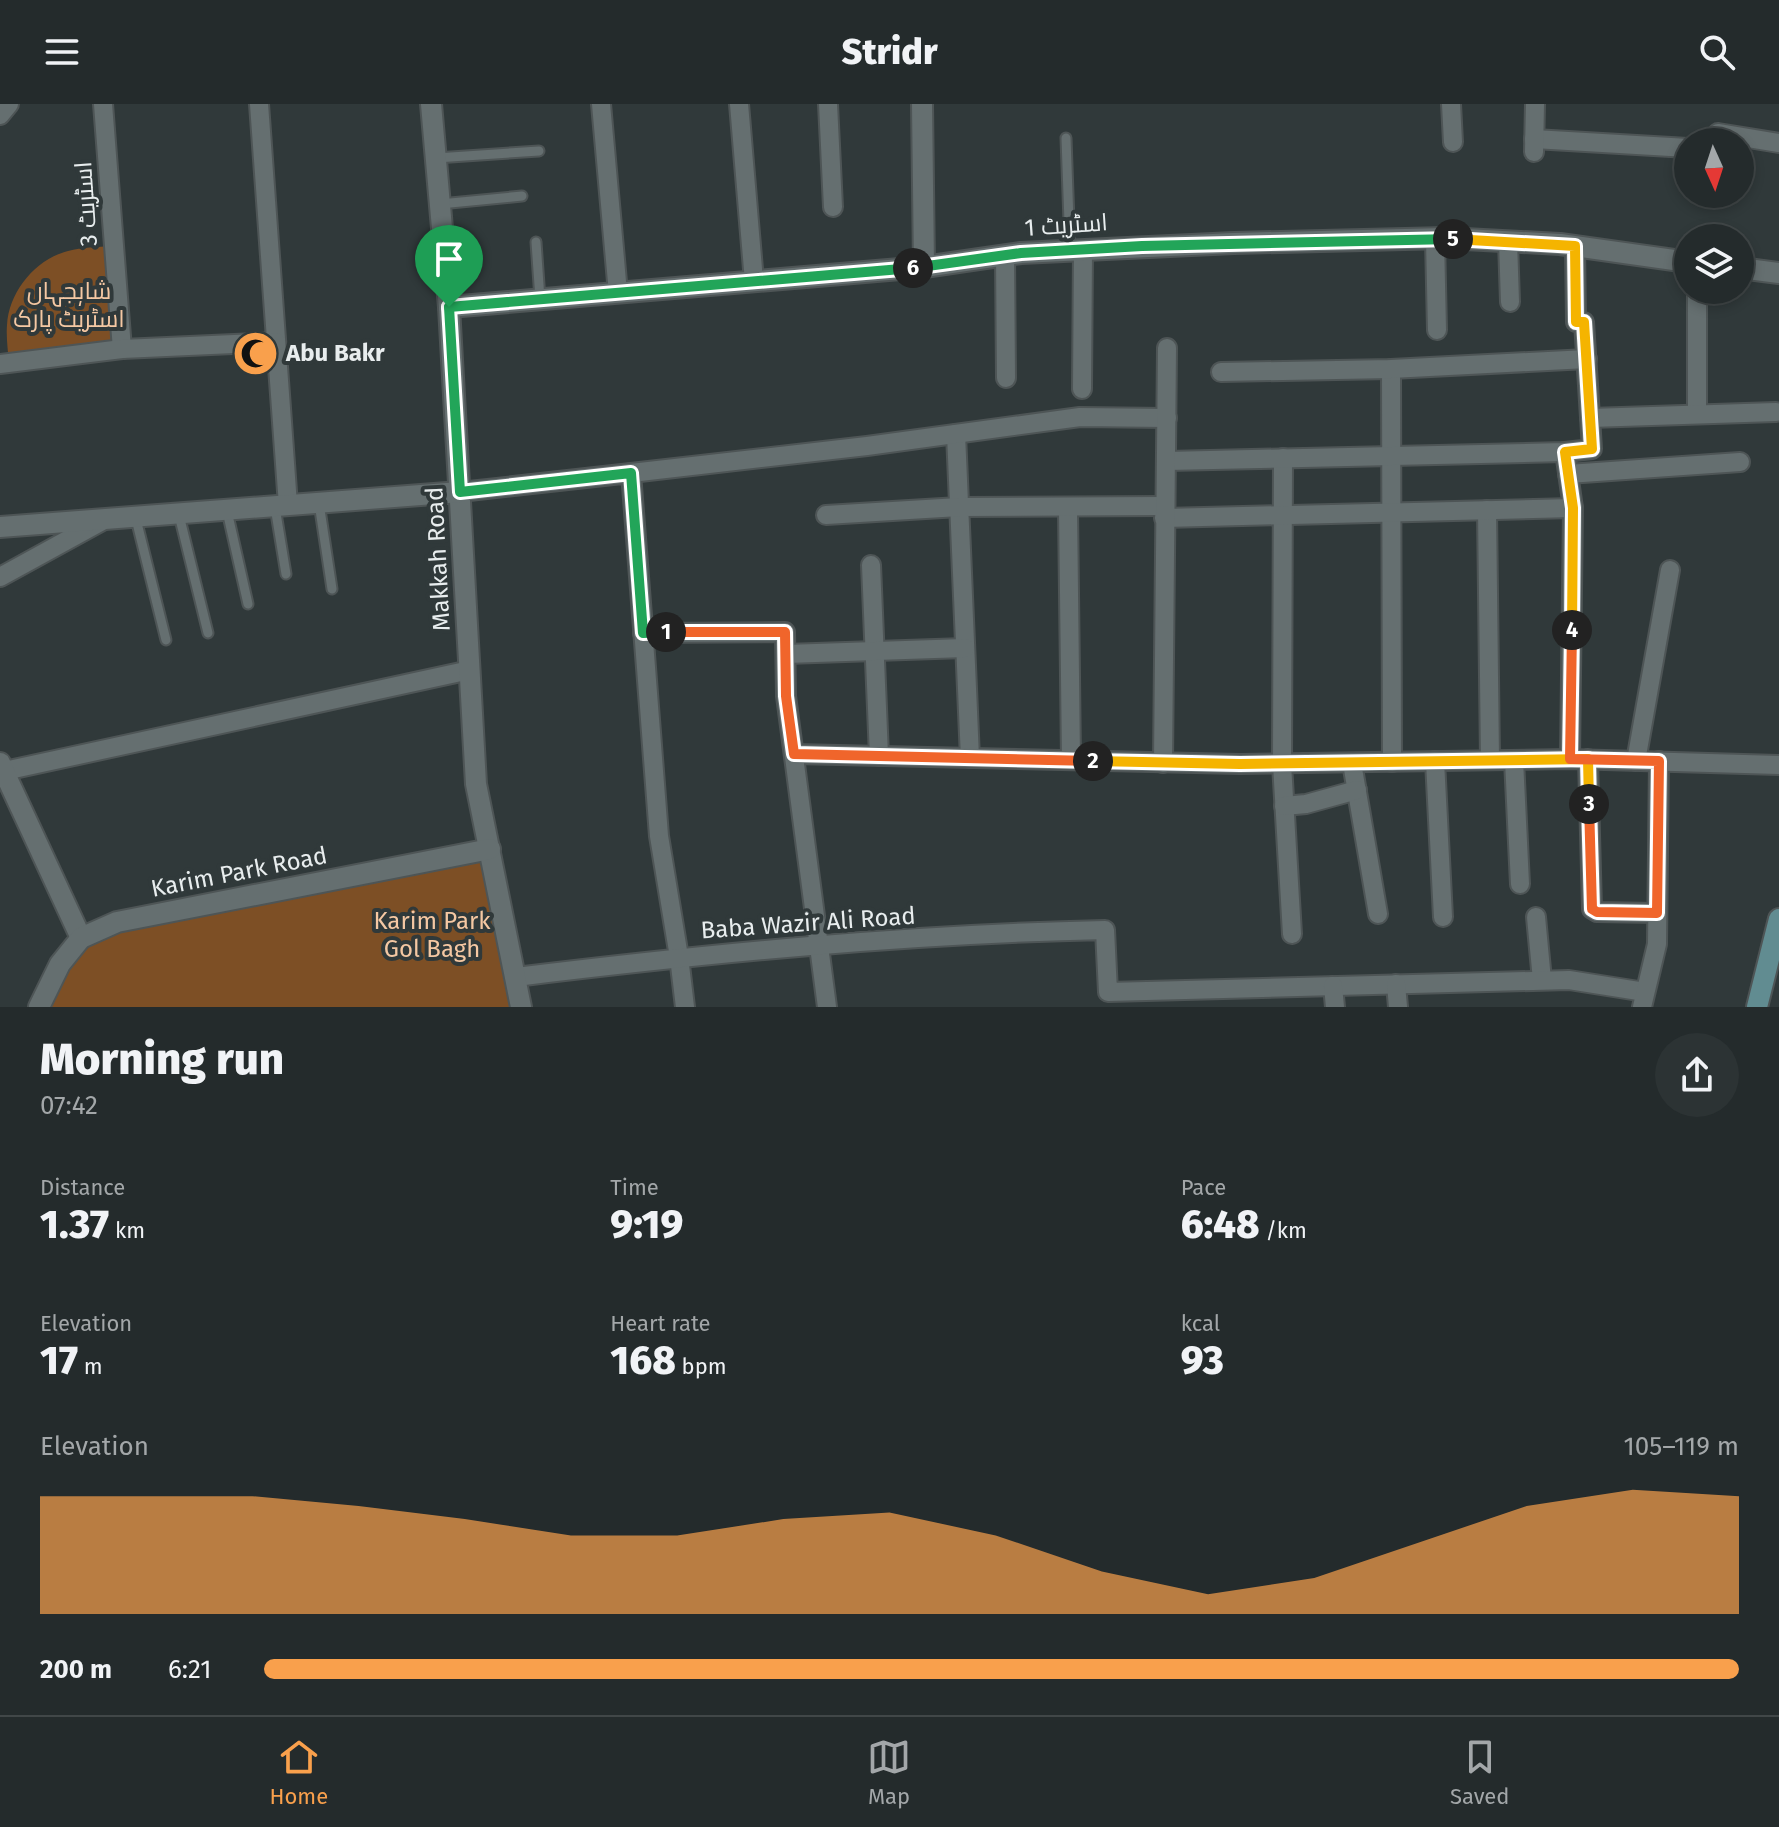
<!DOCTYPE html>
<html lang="en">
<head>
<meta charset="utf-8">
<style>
  :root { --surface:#242b2c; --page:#2c3334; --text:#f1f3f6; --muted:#a3a7a9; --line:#414748; --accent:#f9a04c }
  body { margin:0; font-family:"Fira Sans",Cairo,sans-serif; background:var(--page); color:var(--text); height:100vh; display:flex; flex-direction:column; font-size:30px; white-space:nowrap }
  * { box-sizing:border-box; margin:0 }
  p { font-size:26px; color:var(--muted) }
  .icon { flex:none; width:44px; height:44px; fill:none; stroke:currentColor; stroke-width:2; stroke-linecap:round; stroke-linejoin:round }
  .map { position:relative; height:903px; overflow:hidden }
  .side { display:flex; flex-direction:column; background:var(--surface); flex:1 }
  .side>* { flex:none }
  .needle { width:52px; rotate:177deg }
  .controls { position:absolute; left:1674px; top:24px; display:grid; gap:16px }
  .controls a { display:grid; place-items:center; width:80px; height:80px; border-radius:50%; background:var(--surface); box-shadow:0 4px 12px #0003,0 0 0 2px var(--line); font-size:40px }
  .pin { position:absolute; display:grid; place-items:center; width:68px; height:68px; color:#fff; margin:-82px -34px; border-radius:50% 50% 50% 0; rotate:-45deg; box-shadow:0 0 8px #0007 }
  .pin .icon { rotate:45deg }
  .km { position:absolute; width:40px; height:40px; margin:-20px; border-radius:50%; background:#222; color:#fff; font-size:22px; line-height:40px; text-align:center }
  .round { display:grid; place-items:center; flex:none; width:84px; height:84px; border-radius:42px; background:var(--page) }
  .summary { display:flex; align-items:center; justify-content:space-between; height:136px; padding:0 40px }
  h1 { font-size:44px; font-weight:800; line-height:60px }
  .metrics { display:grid; grid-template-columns:repeat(3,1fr); gap:12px; height:136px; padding:8px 40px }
  .metrics div { display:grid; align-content:center }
  .metrics b { font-size:40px; font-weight:800 }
  .metrics small { font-size:22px; font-weight:400 }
  .metrics p { font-size:22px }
  .chart { height:224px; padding:16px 40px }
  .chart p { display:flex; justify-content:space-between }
  .chart svg { width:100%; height:144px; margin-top:8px; fill:var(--accent); opacity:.7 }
  ul { padding:0 40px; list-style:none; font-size:26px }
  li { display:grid; grid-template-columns:128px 96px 1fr; align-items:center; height:60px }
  li i { height:20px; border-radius:10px; background:var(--accent) }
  header { display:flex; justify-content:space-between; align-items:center; height:104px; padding:0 40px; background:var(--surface); font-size:36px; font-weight:800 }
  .menu { display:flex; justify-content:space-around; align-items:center; height:112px; border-top:2px solid var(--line); background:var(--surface); font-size:22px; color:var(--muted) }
  .menu a { display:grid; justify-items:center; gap:4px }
  .menu .active { color:var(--accent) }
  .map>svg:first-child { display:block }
  .green { fill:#7d4f25 }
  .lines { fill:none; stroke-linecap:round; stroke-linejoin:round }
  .service-casing { stroke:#4e5556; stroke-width:13 }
  .minor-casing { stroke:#4e5556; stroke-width:22 }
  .tertiary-casing { stroke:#4e5556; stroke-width:24 }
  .secondary-casing { stroke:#4e5556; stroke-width:24 }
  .service { stroke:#656f70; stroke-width:9 }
  .minor { stroke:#656f70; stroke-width:18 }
  .tertiary { stroke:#656f70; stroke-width:20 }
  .secondary { stroke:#618c91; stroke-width:20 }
  .split-1-casing { stroke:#fff; stroke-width:16 }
  .split-2-casing { stroke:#fff; stroke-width:16 }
  .split-3-casing { stroke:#fff; stroke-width:16 }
  .split-4-casing { stroke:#fff; stroke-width:16 }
  .split-5-casing { stroke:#fff; stroke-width:16 }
  .split-6-casing { stroke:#fff; stroke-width:16 }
  .split-7-casing { stroke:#fff; stroke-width:16 }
  .split-1 { stroke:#22a559; stroke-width:10 }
  .split-2 { stroke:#f0652b; stroke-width:10 }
  .split-3 { stroke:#f5b400; stroke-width:10 }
  .split-4 { stroke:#f0652b; stroke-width:10 }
  .split-5 { stroke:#f5b400; stroke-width:10 }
  .split-6 { stroke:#22a559; stroke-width:10 }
  .split-7 { stroke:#22a559; stroke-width:10 }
  .labels { text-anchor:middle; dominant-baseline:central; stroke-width:8; stroke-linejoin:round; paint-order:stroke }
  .street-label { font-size:24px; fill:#e8edee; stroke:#30393a }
  .park-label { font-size:24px; fill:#f5c8a3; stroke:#30393a }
  .poi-label { font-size:24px; font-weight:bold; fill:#e8edee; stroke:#30393a; text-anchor:start }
</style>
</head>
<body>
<header><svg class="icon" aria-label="menu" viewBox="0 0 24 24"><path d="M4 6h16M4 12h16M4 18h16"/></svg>Stridr<svg class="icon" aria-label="search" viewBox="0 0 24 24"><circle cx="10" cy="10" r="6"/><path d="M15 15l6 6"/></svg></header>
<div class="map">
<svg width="1779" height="903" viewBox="0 0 1779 903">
  <rect width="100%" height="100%" fill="#30393a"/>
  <g class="green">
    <path d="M112 142 122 245 9 259C8 247 6 233 7 221 9 187 36 155 68 147 82 143 98 143 112 142Z"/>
    <path d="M490 745 521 903H39L81 834Z"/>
  </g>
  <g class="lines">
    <defs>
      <g id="service">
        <path d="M1066 34 1070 146"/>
        <path d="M436 54 539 47"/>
        <path d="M440 100 522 92"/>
        <path d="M536 138 540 195"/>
        <path d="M319 399 332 485"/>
        <path d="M275 403 286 470"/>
        <path d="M227 407 248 500"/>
        <path d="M179 411 208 529"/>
        <path d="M136 415 166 536"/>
      </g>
      <g id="minor">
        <path d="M103 0 122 245"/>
        <path d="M259 0 288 401"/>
        <path d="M601 0 618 189"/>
        <path d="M739 0 754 177"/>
        <path d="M828 0 833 103"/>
        <path d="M1451 0 1453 38"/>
        <path d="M0 11 9 0"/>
        <path d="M1534 35 1688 44"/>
        <path d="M1717 38 1718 29 1779 39"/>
        <path d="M1534 48 1535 0"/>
        <path d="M1435 135 1437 226"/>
        <path d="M1508 137 1510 198"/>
        <path d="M1005 151 1006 274"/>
        <path d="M1697 186V310"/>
        <path d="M0 260 122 245 276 238"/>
        <path d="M1391 265 1392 658"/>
        <path d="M1221 268 1391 265 1587 255"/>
        <path d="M1082 285 1083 146"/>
        <path d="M1590 314 1776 308"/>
        <path d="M956 330 970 654"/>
        <path d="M1565 348 1573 404 1570 655"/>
        <path d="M1283 354 1282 660 1292 830"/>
        <path d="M1167 357 1565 348 1592 345 1584 218H1576L1575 142"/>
        <path d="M631 369 867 342 1080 313 1167 314"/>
        <path d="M1568 370 1740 358"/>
        <path d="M460 388 631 369 659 732 679 853 685 903"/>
        <path d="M1068 405 1071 656"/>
        <path d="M1487 406 1490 656"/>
        <path d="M826 411 959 403 1164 402"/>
        <path d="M1164 414 1573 404"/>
        <path d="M871 461 879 652"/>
        <path d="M0 473 102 417"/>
        <path d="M643 529 785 528 786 592 827 903"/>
        <path d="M786 550 965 544"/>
        <path d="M794 650 1240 660 1570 655 1779 661"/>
        <path d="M1588 655 1592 805 1597 808 1657 809"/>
        <path d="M1514 656 1520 780"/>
        <path d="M1435 657 1443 813"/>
        <path d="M1636 657 1670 466"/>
        <path d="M1163 659 1167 244"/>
        <path d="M1352 659 1378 810"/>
        <path d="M0 668 470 566"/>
        <path d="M1284 702 1306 700 1357 686"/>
        <path d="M1536 813 1542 876"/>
        <path d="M516 873C712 849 908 830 1105 826L1108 888 1569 876 1645 888"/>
        <path d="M1396 880 1398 903"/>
        <path d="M1333 882 1335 903"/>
        <path d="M1642 903 1657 840 1659 657"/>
      </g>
      <g id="tertiary">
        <path d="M431 0 449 203 476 680 521 903"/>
        <path d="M922 0 924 163"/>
        <path d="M1740 164 1779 169"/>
        <path d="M449 203 924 163 1021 149 1234 139 1446 134 1560 140 1688 158"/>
        <path d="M0 423 460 388"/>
        <path d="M0 659 81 834"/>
        <path d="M39 903 60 860 81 834 117 818 490 745"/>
      </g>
      <path id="secondary" d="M1757 903 1779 815"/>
    </defs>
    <use href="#service" class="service-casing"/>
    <use href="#minor" class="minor-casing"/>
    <use href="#tertiary" class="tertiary-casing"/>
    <use href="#secondary" class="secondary-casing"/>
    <use href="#service" class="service"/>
    <use href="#minor" class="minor"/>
    <use href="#tertiary" class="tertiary"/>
    <use href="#secondary" class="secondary"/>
  </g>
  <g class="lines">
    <defs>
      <path id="split-1" d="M449 203 460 388 631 369 643 529 666 528"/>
      <path id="split-2" d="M666 528H785L786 592 794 650 1093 657"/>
      <path id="split-3" d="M1093 657 1240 660 1588 655 1589 700"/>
      <path id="split-4" d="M1572 526 1570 655 1659 657 1657 809 1597 808 1592 805 1589 700"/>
      <path id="split-5" d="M1453 135 1575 142 1576 218H1584L1592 345 1565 348 1573 404 1572 526"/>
      <path id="split-6" d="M913 164 1021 149 1142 142 1453 135"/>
      <path id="split-7" d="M449 203 913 164"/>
    </defs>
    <use href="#split-1" class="split-1-casing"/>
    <use href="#split-2" class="split-2-casing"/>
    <use href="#split-3" class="split-3-casing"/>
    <use href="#split-4" class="split-4-casing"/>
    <use href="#split-5" class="split-5-casing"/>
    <use href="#split-6" class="split-6-casing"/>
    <use href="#split-7" class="split-7-casing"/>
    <use href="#split-1" class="split-1"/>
    <use href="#split-2" class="split-2"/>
    <use href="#split-3" class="split-3"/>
    <use href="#split-4" class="split-4"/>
    <use href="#split-5" class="split-5"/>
    <use href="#split-6" class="split-6"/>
    <use href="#split-7" class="split-7"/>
  </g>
  <defs>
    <symbol id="mosque-disc" viewBox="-11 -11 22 22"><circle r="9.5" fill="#f9a04c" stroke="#30393a"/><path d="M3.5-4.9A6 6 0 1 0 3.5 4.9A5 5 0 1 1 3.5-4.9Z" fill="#111"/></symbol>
  </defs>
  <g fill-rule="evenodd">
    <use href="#mosque-disc" x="230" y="224" width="51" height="51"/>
  </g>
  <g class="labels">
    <g class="street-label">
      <text transform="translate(86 100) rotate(-94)">اسٹریٹ 3</text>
      <text transform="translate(1066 121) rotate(-4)">اسٹریٹ 1</text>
      <text transform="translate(438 455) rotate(-93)">Makkah Road</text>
      <text transform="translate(239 768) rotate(-11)">Karim Park Road</text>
      <text transform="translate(808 819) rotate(-4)">Baba Wazir Ali Road</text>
    </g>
    <g class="park-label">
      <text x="69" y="187">شاہجہاں<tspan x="69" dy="28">اسٹریٹ پارک</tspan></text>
      <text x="432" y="817">Karim Park<tspan x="432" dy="28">Gol Bagh</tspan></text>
    </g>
    <g class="poi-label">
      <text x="286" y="249">Abu Bakr</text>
    </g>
  </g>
</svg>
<div class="controls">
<a><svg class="needle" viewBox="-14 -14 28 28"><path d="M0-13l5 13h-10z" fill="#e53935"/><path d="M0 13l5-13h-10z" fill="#a3a7a9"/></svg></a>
<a><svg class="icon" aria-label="layers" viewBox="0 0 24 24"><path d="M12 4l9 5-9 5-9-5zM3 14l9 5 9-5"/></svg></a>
</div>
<div class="pin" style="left:449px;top:203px;background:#1e9e55"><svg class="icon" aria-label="arrive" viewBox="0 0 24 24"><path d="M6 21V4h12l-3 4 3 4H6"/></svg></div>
<b class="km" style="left:666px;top:528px">1</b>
<b class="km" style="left:1093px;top:657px">2</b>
<b class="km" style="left:1589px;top:700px">3</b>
<b class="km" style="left:1572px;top:526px">4</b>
<b class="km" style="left:1453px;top:135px">5</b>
<b class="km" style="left:913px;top:164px">6</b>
</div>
<section class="side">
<div class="summary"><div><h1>Morning run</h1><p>07:42</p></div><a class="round"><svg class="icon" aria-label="share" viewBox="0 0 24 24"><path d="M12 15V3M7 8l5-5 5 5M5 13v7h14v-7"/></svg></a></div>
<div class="metrics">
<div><p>Distance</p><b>1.37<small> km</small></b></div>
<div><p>Time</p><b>9:19</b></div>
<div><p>Pace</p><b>6:48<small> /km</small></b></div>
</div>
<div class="metrics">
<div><p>Elevation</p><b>17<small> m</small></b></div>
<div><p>Heart rate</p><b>168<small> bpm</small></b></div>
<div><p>kcal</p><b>93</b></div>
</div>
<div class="chart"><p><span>Elevation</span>105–119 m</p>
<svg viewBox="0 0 160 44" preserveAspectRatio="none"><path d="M0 44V8L10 8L20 8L30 11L40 15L50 20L60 20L70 15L80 13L90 20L100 31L110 38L120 33L130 22L140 11L150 6L160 8V44z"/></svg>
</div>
<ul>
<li><b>200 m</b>6:21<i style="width:100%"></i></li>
</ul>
</section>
<nav class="menu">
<a class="active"><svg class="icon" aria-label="home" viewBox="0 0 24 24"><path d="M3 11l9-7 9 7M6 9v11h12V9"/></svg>Home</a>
<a><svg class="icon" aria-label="map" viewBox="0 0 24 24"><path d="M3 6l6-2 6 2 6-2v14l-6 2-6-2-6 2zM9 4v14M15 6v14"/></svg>Map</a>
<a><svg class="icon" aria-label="saved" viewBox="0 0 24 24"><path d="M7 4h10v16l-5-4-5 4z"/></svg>Saved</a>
</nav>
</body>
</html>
